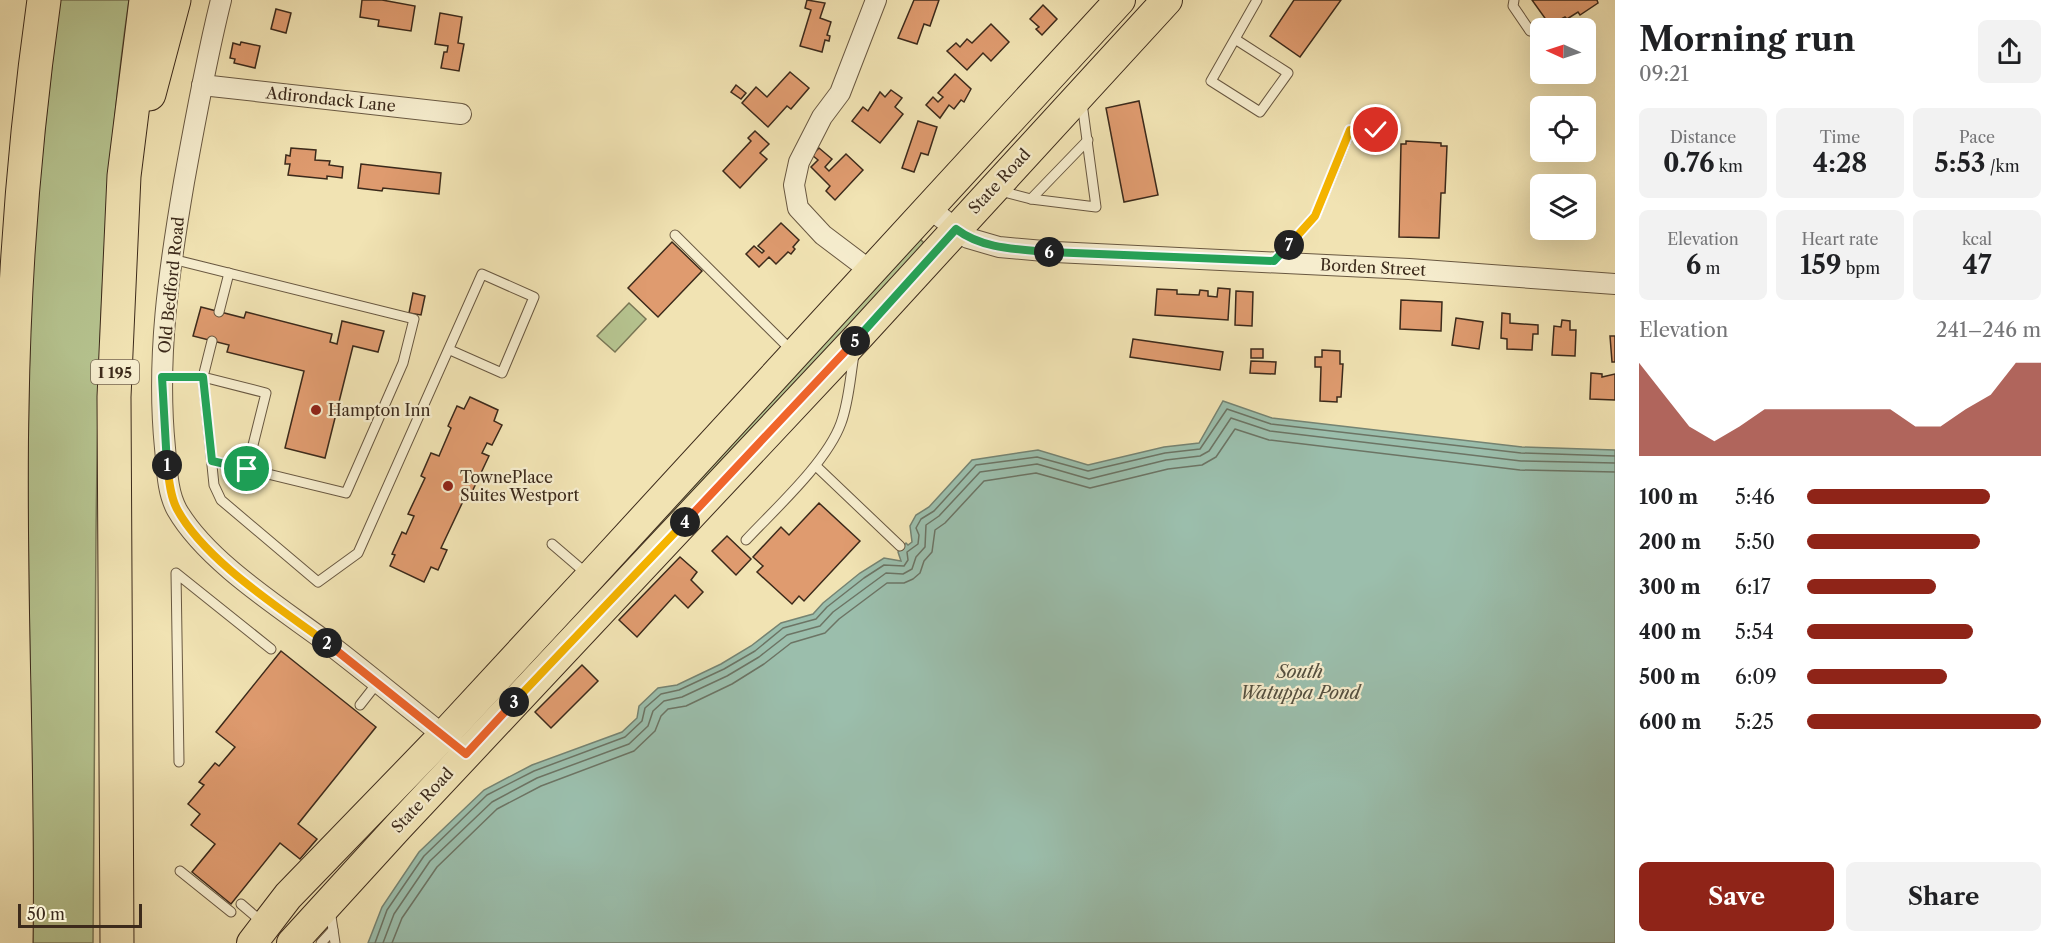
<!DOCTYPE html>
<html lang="en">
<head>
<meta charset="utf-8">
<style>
  :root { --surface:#fff; --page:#f2f2f2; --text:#202124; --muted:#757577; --accent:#8f2418 }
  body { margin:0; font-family:"Libre Caslon Text",serif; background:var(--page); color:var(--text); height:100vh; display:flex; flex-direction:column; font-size:22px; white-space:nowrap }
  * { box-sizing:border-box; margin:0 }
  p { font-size:20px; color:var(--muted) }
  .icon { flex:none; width:33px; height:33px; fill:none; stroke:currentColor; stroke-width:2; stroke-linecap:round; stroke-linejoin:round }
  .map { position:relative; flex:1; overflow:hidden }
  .side { display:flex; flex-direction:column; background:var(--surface); width:450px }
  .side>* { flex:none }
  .needle { width:39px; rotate:273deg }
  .controls { position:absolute; left:1530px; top:18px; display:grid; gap:12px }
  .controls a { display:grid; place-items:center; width:66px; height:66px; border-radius:9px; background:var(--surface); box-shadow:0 6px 24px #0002; font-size:30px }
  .scale { position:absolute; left:18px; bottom:15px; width:124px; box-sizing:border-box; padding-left:6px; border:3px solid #3c2a1b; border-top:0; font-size:16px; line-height:21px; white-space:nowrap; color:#3c2a1b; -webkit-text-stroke:4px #f6edce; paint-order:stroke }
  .pin { position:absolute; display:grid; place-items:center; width:51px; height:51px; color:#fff; margin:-26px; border:3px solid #fff; border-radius:50%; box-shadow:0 2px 6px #0007 }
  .km { position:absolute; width:30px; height:30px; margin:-15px; border-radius:50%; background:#222; color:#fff; font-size:16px; line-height:30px; text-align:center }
  .round { display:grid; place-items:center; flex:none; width:63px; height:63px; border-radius:9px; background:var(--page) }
  .head { display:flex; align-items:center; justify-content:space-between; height:102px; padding:0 24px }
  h1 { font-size:33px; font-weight:800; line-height:45px }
  .figures { display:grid; grid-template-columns:repeat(3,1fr); gap:9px; height:102px; padding:6px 24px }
  .figures div { display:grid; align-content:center; border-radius:9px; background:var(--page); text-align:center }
  .figures b { font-size:26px; font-weight:800 }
  .figures small { font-size:16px; font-weight:400 }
  .figures p { font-size:16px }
  .chart { height:168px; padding:12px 24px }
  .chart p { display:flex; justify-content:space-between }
  .chart svg { width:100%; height:108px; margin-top:6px; fill:var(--accent); opacity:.7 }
  .cta { display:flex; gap:12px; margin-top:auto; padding:12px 24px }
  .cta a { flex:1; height:69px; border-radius:9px; background:var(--accent); color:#fff; font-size:24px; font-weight:800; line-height:69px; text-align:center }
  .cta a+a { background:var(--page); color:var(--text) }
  ul { padding:0 24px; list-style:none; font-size:20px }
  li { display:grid; grid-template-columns:96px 72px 1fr; align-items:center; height:45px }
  li i { height:15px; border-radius:8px; background:var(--accent) }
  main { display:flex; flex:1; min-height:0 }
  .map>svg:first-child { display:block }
  .green { fill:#b6c490; stroke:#797756; stroke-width:1.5 }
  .water { fill:#9bbeac; stroke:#758372; stroke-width:1.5 }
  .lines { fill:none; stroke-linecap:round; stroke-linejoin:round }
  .shore { stroke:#6c7464; stroke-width:1.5 }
  .building { fill:#df9b6f; stroke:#3c2a1b; stroke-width:1.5 }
  .lane-casing { stroke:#695841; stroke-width:11 }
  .street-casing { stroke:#695841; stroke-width:22 }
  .primary-casing { stroke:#3c2a1b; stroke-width:32 }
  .highway-casing { stroke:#3c2a1b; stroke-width:35 }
  .lane { stroke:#f6edce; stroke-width:9 }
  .street { stroke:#f6edce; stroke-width:20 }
  .primary { stroke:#f1e3b3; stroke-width:30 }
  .highway { stroke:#f1e3b3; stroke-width:33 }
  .split-1-casing { stroke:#fff; stroke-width:12 }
  .split-2-casing { stroke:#fff; stroke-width:12 }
  .split-3-casing { stroke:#fff; stroke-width:12 }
  .split-4-casing { stroke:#fff; stroke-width:12 }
  .split-5-casing { stroke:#fff; stroke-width:12 }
  .split-6-casing { stroke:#fff; stroke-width:12 }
  .split-7-casing { stroke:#fff; stroke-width:12 }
  .split-8-casing { stroke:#fff; stroke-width:12 }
  .split-1 { stroke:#22a559; stroke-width:8 }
  .split-2 { stroke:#f5b400; stroke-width:8 }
  .split-3 { stroke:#f0652b; stroke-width:8 }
  .split-4 { stroke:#f5b400; stroke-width:8 }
  .split-5 { stroke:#f0652b; stroke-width:8 }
  .split-6 { stroke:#22a559; stroke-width:8 }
  .split-7 { stroke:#22a559; stroke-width:8 }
  .split-8 { stroke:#f5b400; stroke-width:8 }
  .poi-dot { fill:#8f2418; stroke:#f6edce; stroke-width:2 }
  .labels { text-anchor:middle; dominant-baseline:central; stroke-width:4.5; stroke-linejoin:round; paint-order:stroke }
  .shield { fill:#f6edce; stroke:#746451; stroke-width:1.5 }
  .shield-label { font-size:15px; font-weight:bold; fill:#3c2a1b }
  .street-label { font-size:16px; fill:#3c2a1b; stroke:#f6edce }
  .poi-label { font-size:16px; fill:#3c2a1b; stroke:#f6edce; text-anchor:start }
  .water-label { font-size:18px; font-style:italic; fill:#544f3f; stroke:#f6edce }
</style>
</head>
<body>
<main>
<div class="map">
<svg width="1615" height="943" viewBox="0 0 1615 943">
  <rect width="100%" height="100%" fill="#f1e3b3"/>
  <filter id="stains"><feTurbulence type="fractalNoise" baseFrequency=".00333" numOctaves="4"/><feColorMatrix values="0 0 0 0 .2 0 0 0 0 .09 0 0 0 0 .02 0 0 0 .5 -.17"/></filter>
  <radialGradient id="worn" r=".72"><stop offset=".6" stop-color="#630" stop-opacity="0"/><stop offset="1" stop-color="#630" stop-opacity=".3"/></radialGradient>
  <g class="green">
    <path d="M60 0H129C103 178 98 356 96 535 95 671 94 807 93 943H33C34 733 23 522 31 312 35 208 47 103 60 0Z"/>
    <path d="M918 237 925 244 625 568 618 561Z"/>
    <path d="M629 303 646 319 615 352 597 336Z"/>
  </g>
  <path class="water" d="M1223 401 1272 418 1522 447 1615 450V943H368L382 907 419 852 484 790 532 765 622 732 637 718 639 706 658 688 677 685 721 664 751 646 781 623 813 614 823 603 860 573 884 558 901 561 898 552 906 543 908 545 912 542 910 526 916 515 929 507 972 460 1038 450 1088 465 1164 447 1199 443Z"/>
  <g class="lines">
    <g class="shore">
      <path d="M375 943 387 910 424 856 487 795 534 771 625 737 642 721 645 708 661 694 679 690 724 669 755 651 783 628 816 619 827 607 864 578 884 565 904 566 908 560 907 552 918 544 919 535 916 528 921 519 934 511 976 465 1037 457 1088 471 1165 453 1200 449 1227 409 1271 424 1521 453 1615 456"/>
      <path d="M383 943 394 914 430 861 492 802 537 778 629 744 648 726 653 711 664 701 682 697 727 676 759 657 787 635 820 626 833 612 886 573 903 574 912 569 916 557 925 547 926 525 939 516 980 472 1037 464 1089 479 1166 460 1200 456 1209 451 1231 418 1270 431 1521 461 1615 463"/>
      <path d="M392 943 402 918 437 867 497 809 541 786 634 751 655 731 661 716 668 709 686 706 732 684 764 664 791 643 825 633 839 619 887 583H904L913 579 920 573 924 561 932 552 935 530 945 523 984 481 1036 473 1090 488 1168 469 1202 465 1216 457 1235 429 1269 440 1520 470 1615 472"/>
    </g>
  </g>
  <g class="building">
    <path d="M362 0H382L415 6 411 31 378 26 379 20 360 17Z"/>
    <path d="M807 0 825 3 820 18 831 22 827 35 830 36 829 41 825 40 822 52 800 46 811 10 805 8Z"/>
    <path d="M914 0H939L930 26 924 24 917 44 898 38Z"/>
    <path d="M1294 0H1341L1300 57 1270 36Z"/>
    <path d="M1532 0H1597L1598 3 1580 15 1578 12 1567 19 1565 17 1561 19 1564 24 1558 28H1552Z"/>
    <path d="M1043 5 1057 19 1042 35 1036 29 1039 27 1030 19Z"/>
    <path d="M276 9 291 13 286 33 271 29Z"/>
    <path d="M440 13 462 17 458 43 464 44 459 71 441 68 444 52H447L448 46 435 44Z"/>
    <path d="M991 24 1009 42 991 61 983 53 967 70 947 51 956 43 960 47 967 39 972 43Z"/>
    <path d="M241 42 260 46 255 68 234 63 235 59 230 58 233 43 240 45Z"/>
    <path d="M790 72 809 88 791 109 787 106 768 127 742 103 756 87 767 97Z"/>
    <path d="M955 74 971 89 964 102 961 100 954 109 949 105 940 118 926 105 933 97 938 102 943 97 938 93Z"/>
    <path d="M736 85 746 93 741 99 731 92Z"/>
    <path d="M891 90 902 98 895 107 903 114 880 143 852 121 863 107 868 111 880 92 885 97Z"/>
    <path d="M1139 101 1158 195 1124 202 1106 108Z"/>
    <path d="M918 121 937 127 928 155 921 153 914 172 902 168Z"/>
    <path d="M755 131 769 144 760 153 767 159 740 188 723 171 751 141 748 138Z"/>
    <path d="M1406 141 1441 143V146H1447L1445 193H1441L1439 238 1399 237 1401 144H1406Z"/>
    <path d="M291 148 316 150 315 160 330 161 329 165 343 167 342 178 327 176V179L288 175 290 164H285L286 155 290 156Z"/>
    <path d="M819 148 832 159 825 167 829 171 846 154 863 170 835 200 826 191 830 186 811 167 818 160 812 155Z"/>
    <path d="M361 164 441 173 439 194 383 188 382 191 358 188Z"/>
    <path d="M781 223 799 240 793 247 795 249 791 254 788 252 776 264 769 257 759 267 746 254 754 246 762 253 764 251 758 246Z"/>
    <path d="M672 242 702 271 658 317 628 288Z"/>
    <path d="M1218 288 1230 289 1228 320 1155 315 1157 289 1177 290V294L1199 295 1200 290 1208 291V296L1217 297Z"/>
    <path d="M1236 291 1253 292 1252 326 1235 325Z"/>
    <path d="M413 293 425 296 421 315 409 313Z"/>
    <path d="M1401 300 1442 302 1441 331 1400 329Z"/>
    <path d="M201 307 244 318 246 312 332 334 330 342 337 344 342 321 384 331 378 352 353 346 325 458 285 448 304 371 227 352 229 345 193 336Z"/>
    <path d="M1502 313 1510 314V323L1538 325V334H1533L1532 350 1507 349V339L1501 338Z"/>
    <path d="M1456 318 1483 322 1479 349 1452 345Z"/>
    <path d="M1562 320 1570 321V330H1576L1575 356 1552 355 1554 326 1561 327Z"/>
    <path d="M1610 336H1615V362H1612Z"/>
    <path d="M1133 339 1223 352 1220 370 1130 357Z"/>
    <rect x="1251" y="349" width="12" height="9"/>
    <path d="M1322 350 1340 351V364H1343L1341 397H1337V402L1320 401 1321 367H1315V357H1322Z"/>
    <path d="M1251 361 1276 362 1275 374 1250 373Z"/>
    <path d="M1591 373 1602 374V377L1615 374V400L1590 399Z"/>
    <path d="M470 397 498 410 494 421 502 425 492 445 487 443 482 453 489 456 470 496 466 495 441 548 447 550 438 570 431 567 424 582 390 566 395 555 392 554 402 532 406 534 414 516 408 514 425 478 421 476 431 453 439 456 451 428 448 426 457 406 464 409Z"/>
    <path d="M819 503 860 541 804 601 799 596 792 604 757 572 763 566 753 557 781 527 789 535Z"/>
    <path d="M727 536 751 559 736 575 712 551Z"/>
    <path d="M680 557 697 572 691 580 703 592 688 608 675 595 637 637 619 620Z"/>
    <path d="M281 651 376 727 298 824 317 839 300 859 280 843 231 904 192 872 215 844 191 825 200 814 188 804 204 785 199 782 215 763 219 766 235 747 216 732Z"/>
    <path d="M582 665 598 681 551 728 535 712Z"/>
  </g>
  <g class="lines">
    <defs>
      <g id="lane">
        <path d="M1514 0 1513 6 1530 31"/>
        <path d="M1235 39 1288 73 1260 112 1211 81 1257 0"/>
        <path d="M1000 191 1031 199 1096 207 1082 103"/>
        <path d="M1031 199 1088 140"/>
        <path d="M675 235 792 351"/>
        <path d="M172 259 414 319 403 363 346 493 247 469 266 393 203 377 212 341"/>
        <path d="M1274 262 1315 216 1350 131 1376 130"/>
        <path d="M219 312 229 273"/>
        <path d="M162 377H203L214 485 221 500 318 582 358 553 482 274 534 297 502 373 450 350"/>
        <path d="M212 461 247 469"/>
        <path d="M816 466 900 546"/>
        <path d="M746 540C775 509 827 462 841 423 849 401 850 378 854 355"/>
        <path d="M552 544 587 574"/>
        <path d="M360 705 378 682"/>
        <path d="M179 762 176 573 271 649"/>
        <path d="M180 871 231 912"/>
        <path d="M241 904 262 922"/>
        <path d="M330 910 335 943"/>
        <path d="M321 943 333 930"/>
      </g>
      <g id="street">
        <path d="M221 0C206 60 195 121 184 182 169 270 156 358 165 448 167 468 167 492 177 510 207 562 281 608 329 644 371 676 411 710 453 743"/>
        <path d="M202 85 461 114"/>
        <path d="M930 209 968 238 999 247 1055 252 1409 269 1615 284"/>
        <path d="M872 272 823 235 798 208 794 185 799 162 822 117 840 93 876 0"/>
      </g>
      <g id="primary">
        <path d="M252 943 288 896 443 736 590 577 1120 0"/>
        <path d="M292 943 398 827 857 338 1167 0"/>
      </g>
      <g id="highway">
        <path d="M149 94 174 0"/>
        <path d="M16 943C19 764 8 585 12 407 14 271 25 135 44 0"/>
        <path d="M117 943 114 397 124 176 146 0"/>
      </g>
    </defs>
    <use href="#lane" class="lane-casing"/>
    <use href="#street" class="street-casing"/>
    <use href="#primary" class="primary-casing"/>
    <use href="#highway" class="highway-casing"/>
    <use href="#lane" class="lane"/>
    <use href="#street" class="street"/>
    <use href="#primary" class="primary"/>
    <use href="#highway" class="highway"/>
  </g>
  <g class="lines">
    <defs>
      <path id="split-1" d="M167 465 162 377H203L212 461 247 469"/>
      <path id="split-2" d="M167 465C169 479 170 496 177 509 205 561 280 608 327 643"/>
      <path id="split-3" d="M327 643 466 754 514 702"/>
      <path id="split-4" d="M514 702 685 522"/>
      <path id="split-5" d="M685 522 855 341"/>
      <path id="split-6" d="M855 341 956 229C982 249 1017 249 1049 252"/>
      <path id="split-7" d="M1049 252 1274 261 1289 245"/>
      <path id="split-8" d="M1289 245 1315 216 1350 130H1376"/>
    </defs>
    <use href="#split-1" class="split-1-casing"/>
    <use href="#split-2" class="split-2-casing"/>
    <use href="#split-3" class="split-3-casing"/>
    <use href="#split-4" class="split-4-casing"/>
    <use href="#split-5" class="split-5-casing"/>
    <use href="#split-6" class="split-6-casing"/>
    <use href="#split-7" class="split-7-casing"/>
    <use href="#split-8" class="split-8-casing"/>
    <use href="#split-1" class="split-1"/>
    <use href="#split-2" class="split-2"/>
    <use href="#split-3" class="split-3"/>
    <use href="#split-4" class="split-4"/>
    <use href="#split-5" class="split-5"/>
    <use href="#split-6" class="split-6"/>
    <use href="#split-7" class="split-7"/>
    <use href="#split-8" class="split-8"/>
  </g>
  <g class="poi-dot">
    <circle cx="316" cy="410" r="6"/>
    <circle cx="448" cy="486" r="6"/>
  </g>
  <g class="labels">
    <rect class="shield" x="91" y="360" width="48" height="24" rx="4.5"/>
    <g class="shield-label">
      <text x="115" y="372">I 195</text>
    </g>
    <g class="street-label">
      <text transform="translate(331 99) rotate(6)">Adirondack Lane</text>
      <text transform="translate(999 181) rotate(-47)">State Road</text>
      <text transform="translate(1373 267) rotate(3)">Borden Street</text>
      <text transform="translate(171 285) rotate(-84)">Old Bedford Road</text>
      <text transform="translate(422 800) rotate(-47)">State Road</text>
    </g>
    <g class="poi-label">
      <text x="328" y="410">Hampton Inn</text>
      <text x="460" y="477">TownePlace<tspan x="460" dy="18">Suites Westport</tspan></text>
    </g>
    <g class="water-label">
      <text x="1300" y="672">South<tspan x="1300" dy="21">Watuppa Pond</tspan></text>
    </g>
  </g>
  <rect width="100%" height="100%" filter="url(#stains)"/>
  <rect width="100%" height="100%" fill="url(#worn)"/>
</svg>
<div class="controls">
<a><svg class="needle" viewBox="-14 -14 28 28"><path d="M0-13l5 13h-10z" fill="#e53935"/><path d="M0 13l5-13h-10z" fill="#757577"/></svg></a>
<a><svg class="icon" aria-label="locate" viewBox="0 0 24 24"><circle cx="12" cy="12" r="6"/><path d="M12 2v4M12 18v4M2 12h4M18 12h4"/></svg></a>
<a><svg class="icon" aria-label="layers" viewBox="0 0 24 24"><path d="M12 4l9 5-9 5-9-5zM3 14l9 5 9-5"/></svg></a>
</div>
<div class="scale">50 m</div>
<div class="pin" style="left:247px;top:469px;background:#1e9e55"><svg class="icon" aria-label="arrive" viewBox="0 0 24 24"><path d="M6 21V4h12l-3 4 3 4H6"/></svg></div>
<div class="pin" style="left:1376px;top:130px;background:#d93025"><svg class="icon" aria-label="check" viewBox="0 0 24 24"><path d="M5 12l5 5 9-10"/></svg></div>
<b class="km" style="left:167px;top:465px">1</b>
<b class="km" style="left:327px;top:643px">2</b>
<b class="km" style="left:514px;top:702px">3</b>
<b class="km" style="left:685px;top:522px">4</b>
<b class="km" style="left:855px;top:341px">5</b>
<b class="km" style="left:1049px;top:252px">6</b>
<b class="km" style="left:1289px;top:245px">7</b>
</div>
<section class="side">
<div class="head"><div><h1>Morning run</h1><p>09:21</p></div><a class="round"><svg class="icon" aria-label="share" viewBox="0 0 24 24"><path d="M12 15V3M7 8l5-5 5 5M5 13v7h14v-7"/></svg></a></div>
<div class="figures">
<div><p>Distance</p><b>0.76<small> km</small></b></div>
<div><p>Time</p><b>4:28</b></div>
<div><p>Pace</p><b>5:53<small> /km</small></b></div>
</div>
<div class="figures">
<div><p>Elevation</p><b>6<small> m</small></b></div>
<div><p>Heart rate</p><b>159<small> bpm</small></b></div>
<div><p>kcal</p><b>47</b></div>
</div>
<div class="chart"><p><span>Elevation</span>241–246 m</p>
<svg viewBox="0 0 160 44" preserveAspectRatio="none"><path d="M0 44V6L10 19L20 32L30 38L40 32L50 25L60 25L70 25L80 25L90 25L100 25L110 32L120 32L130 25L140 19L150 6L160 6V44z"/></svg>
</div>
<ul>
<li><b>100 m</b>5:46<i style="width:78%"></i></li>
<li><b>200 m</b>5:50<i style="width:74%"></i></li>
<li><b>300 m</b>6:17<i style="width:55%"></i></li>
<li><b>400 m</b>5:54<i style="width:71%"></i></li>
<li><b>500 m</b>6:09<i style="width:60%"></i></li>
<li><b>600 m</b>5:25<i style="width:100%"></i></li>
</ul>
<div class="cta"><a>Save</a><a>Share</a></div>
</section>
</main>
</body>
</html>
